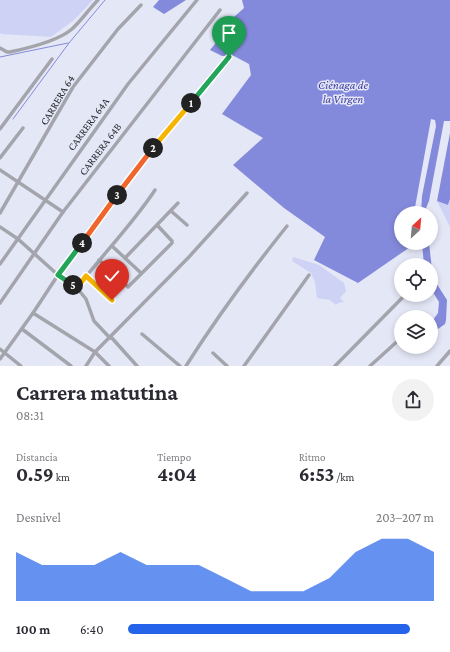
<!DOCTYPE html>
<html lang="es">
<head>
<meta charset="utf-8">
<style>
  :root { --surface:#fff; --page:#f2f2f3; --text:#2b2b33; --muted:#7c7c81; --accent:#2563eb }
  body { margin:0; font-family:"Crimson Pro",serif; background:var(--page); color:var(--text); height:100vh; display:flex; flex-direction:column; font-size:15px; white-space:nowrap }
  * { box-sizing:border-box; margin:0 }
  p { font-size:13px; color:var(--muted) }
  .icon { flex:none; width:22px; height:22px; fill:none; stroke:currentColor; stroke-width:2; stroke-linecap:round; stroke-linejoin:round }
  .map { position:relative; height:366px; overflow:hidden }
  .panel { display:flex; flex-direction:column; background:var(--surface); flex:1 }
  .panel>* { flex:none }
  .needle { width:26px; rotate:26deg }
  .fabs { position:absolute; left:394px; top:206px; display:grid; gap:8px }
  .fabs a { display:grid; place-items:center; width:44px; height:44px; border-radius:50%; background:var(--surface); box-shadow:0 2px 6px #0003; font-size:20px }
  .pin { position:absolute; display:grid; place-items:center; width:34px; height:34px; color:#fff; margin:-41px -17px; border-radius:50% 50% 50% 0; rotate:-45deg; box-shadow:0 0 4px #0007 }
  .pin .icon { rotate:45deg }
  .km { position:absolute; width:20px; height:20px; margin:-10px; border-radius:50%; background:#222; color:#fff; font-size:11px; line-height:20px; text-align:center }
  .round { display:grid; place-items:center; flex:none; width:42px; height:42px; border-radius:21px; background:var(--page) }
  .overview { display:flex; align-items:center; justify-content:space-between; height:68px; padding:0 16px }
  h1 { font-size:22px; font-weight:700; line-height:30px }
  .figures { display:grid; grid-template-columns:repeat(3,1fr); gap:6px; height:68px; padding:4px 16px }
  .figures div { display:grid; align-content:center }
  .figures b { font-size:20px; font-weight:700 }
  .figures small { font-size:11px; font-weight:400 }
  .figures p { font-size:11px }
  .chart { height:112px; padding:8px 16px }
  .chart p { display:flex; justify-content:space-between }
  .chart svg { width:100%; height:72px; margin-top:4px; fill:var(--accent); opacity:.7 }
  ul { padding:0 16px; list-style:none; font-size:13px }
  li { display:grid; grid-template-columns:64px 48px 1fr; align-items:center; height:30px }
  li i { height:10px; border-radius:5px; background:var(--accent) }
  .map>svg:first-child { display:block }
  .green { fill:#ced2f5 }
  .water { fill:#848adb }
  .lines { fill:none; stroke-linecap:round; stroke-linejoin:round }
  .stream { stroke:#848adb; stroke-width:1 }
  .minor { stroke:#a4a5ac; stroke-width:3.5 }
  .split-1-casing { stroke:#fff; stroke-width:8 }
  .split-2-casing { stroke:#fff; stroke-width:8 }
  .split-3-casing { stroke:#fff; stroke-width:8 }
  .split-4-casing { stroke:#fff; stroke-width:8 }
  .split-5-casing { stroke:#fff; stroke-width:8 }
  .split-6-casing { stroke:#fff; stroke-width:8 }
  .split-1 { stroke:#22a559; stroke-width:5 }
  .split-2 { stroke:#f5b400; stroke-width:5 }
  .split-3 { stroke:#f0652b; stroke-width:5 }
  .split-4 { stroke:#f0652b; stroke-width:5 }
  .split-5 { stroke:#22a559; stroke-width:5 }
  .split-6 { stroke:#f5b400; stroke-width:5 }
  .labels { text-anchor:middle; dominant-baseline:central; stroke-width:3; stroke-linejoin:round; paint-order:stroke }
  .street-label { font-size:11px; fill:#2b2c31; stroke:#e4e7f6 }
  .water-label { font-size:12px; font-style:italic; fill:#4542a2; stroke:#e4e7f6 }
</style>
</head>
<body>
<div class="map">
<svg width="450" height="366" viewBox="0 0 450 366">
  <rect width="100%" height="100%" fill="#e4e7f6"/>
  <g class="green">
    <path d="M0 0H93L74 20 51 37 2 34 0 33Z"/>
    <path d="M450 199V227L437 201 448 205Z"/>
    <path d="M293 257 319 265 344 283 346 291 340 298 344 302 338 303 336 305 330 300 317 298 315 282 311 273 292 261Z"/>
  </g>
  <g class="water">
    <path d="M159 0H186L164 14 153 7Z"/>
    <path d="M242 0H450V121H444L429 201 424 213H421L422 196 436 126 435 120 431 119 414 213H401V243H413V245L358 283 314 260 325 237 284 208 233 165 263 138 222 114 251 75 249 64 234 56H222L210 50 223 34 225 25 244 8Z"/>
    <path d="M450 133V199L448 205 437 201Z"/>
    <path d="M422 243H429L433 278 447 300 446 320 445 324 431 334V323L438 313 439 302 431 289V265H424Z"/>
  </g>
  <g class="lines">
    <g class="stream">
      <path d="M0 57 68 43"/>
      <path d="M13 119 69 43 105 0"/>
    </g>
    <g class="minor">
      <path d="M0 48 7 52H10C29 48 58 41 72 29 82 20 89 9 98 0"/>
      <path d="M0 129 52 59"/>
      <path d="M0 158 23 128"/>
      <path d="M0 170 63 212"/>
      <path d="M171 211 187 225"/>
      <path d="M0 213 73 87 118 29 141 5"/>
      <path d="M0 227 18 239 58 275 77 288 86 299 94 321 110 338"/>
      <path d="M112 246 141 273"/>
      <path d="M125 258 178 203"/>
      <path d="M99 260 128 287 172 243V241L157 225"/>
      <path d="M0 264 128 84 197 0"/>
      <path d="M86 276 112 300"/>
      <path d="M77 288C102 255 132 225 155 190"/>
      <path d="M0 303 63 212 220 10"/>
      <path d="M33 313 95 352 109 366"/>
      <path d="M22 329 71 366"/>
      <path d="M142 334 180 366"/>
      <path d="M111 337 137 366"/>
      <path d="M0 349 21 366"/>
      <path d="M213 353 227 366"/>
      <path d="M0 359 33 313 58 275 147 155 229 57"/>
      <path d="M86 366 95 352 188 258 247 193"/>
      <path d="M186 366C217 317 251 271 287 226"/>
      <path d="M244 366 309 275"/>
      <path d="M335 366 405 295"/>
      <path d="M370 366 401 338"/>
      <path d="M437 366 450 351"/>
    </g>
  </g>
  <g class="lines">
    <defs>
      <path id="split-1" d="M191 103 229 57"/>
      <path id="split-2" d="M153 148 191 103"/>
      <path id="split-3" d="M117 195 153 148"/>
      <path id="split-4" d="M82 243 117 195"/>
      <path id="split-5" d="M73 285 58 275 82 243"/>
      <path id="split-6" d="M73 285 77 288 86 276 112 300"/>
    </defs>
    <use href="#split-1" class="split-1-casing"/>
    <use href="#split-2" class="split-2-casing"/>
    <use href="#split-3" class="split-3-casing"/>
    <use href="#split-4" class="split-4-casing"/>
    <use href="#split-5" class="split-5-casing"/>
    <use href="#split-6" class="split-6-casing"/>
    <use href="#split-1" class="split-1"/>
    <use href="#split-2" class="split-2"/>
    <use href="#split-3" class="split-3"/>
    <use href="#split-4" class="split-4"/>
    <use href="#split-5" class="split-5"/>
    <use href="#split-6" class="split-6"/>
  </g>
  <g class="labels">
    <g class="street-label">
      <text transform="translate(57 100) rotate(-59)">CARRERA 64</text>
      <text transform="translate(88 124) rotate(-54)">CARRERA 64A</text>
      <text transform="translate(100 149) rotate(-53)">CARRERA 64B</text>
    </g>
    <g class="water-label">
      <text x="343" y="85">Ciénaga de<tspan x="343" dy="14">la Virgen</tspan></text>
    </g>
  </g>
</svg>
<div class="fabs">
<a><svg class="needle" viewBox="-14 -14 28 28"><path d="M0-13l5 13h-10z" fill="#e53935"/><path d="M0 13l5-13h-10z" fill="#7c7c81"/></svg></a>
<a><svg class="icon" aria-label="locate" viewBox="0 0 24 24"><circle cx="12" cy="12" r="6"/><path d="M12 2v4M12 18v4M2 12h4M18 12h4"/></svg></a>
<a><svg class="icon" aria-label="layers" viewBox="0 0 24 24"><path d="M12 4l9 5-9 5-9-5zM3 14l9 5 9-5"/></svg></a>
</div>
<div class="pin" style="left:229px;top:57px;background:#1e9e55"><svg class="icon" aria-label="arrive" viewBox="0 0 24 24"><path d="M6 21V4h12l-3 4 3 4H6"/></svg></div>
<div class="pin" style="left:112px;top:300px;background:#d93025"><svg class="icon" aria-label="check" viewBox="0 0 24 24"><path d="M5 12l5 5 9-10"/></svg></div>
<b class="km" style="left:191px;top:103px">1</b>
<b class="km" style="left:153px;top:148px">2</b>
<b class="km" style="left:117px;top:195px">3</b>
<b class="km" style="left:82px;top:243px">4</b>
<b class="km" style="left:73px;top:285px">5</b>
</div>
<section class="panel">
<div class="overview"><div><h1>Carrera matutina</h1><p>08:31</p></div><a class="round"><svg class="icon" aria-label="share" viewBox="0 0 24 24"><path d="M12 15V3M7 8l5-5 5 5M5 13v7h14v-7"/></svg></a></div>
<div class="figures">
<div><p>Distancia</p><b>0.59<small> km</small></b></div>
<div><p>Tiempo</p><b>4:04</b></div>
<div><p>Ritmo</p><b>6:53<small> /km</small></b></div>
</div>
<div class="chart"><p><span>Desnivel</span>203–207 m</p>
<svg viewBox="0 0 160 44" preserveAspectRatio="none"><path d="M0 44V14L10 22L20 22L30 22L40 14L50 22L60 22L70 22L80 30L90 38L100 38L110 38L120 30L130 14L140 6L150 6L160 14V44z"/></svg>
</div>
<ul>
<li><b>100 m</b>6:40<i style="width:92%"></i></li>
</ul>
</section>
</body>
</html>
